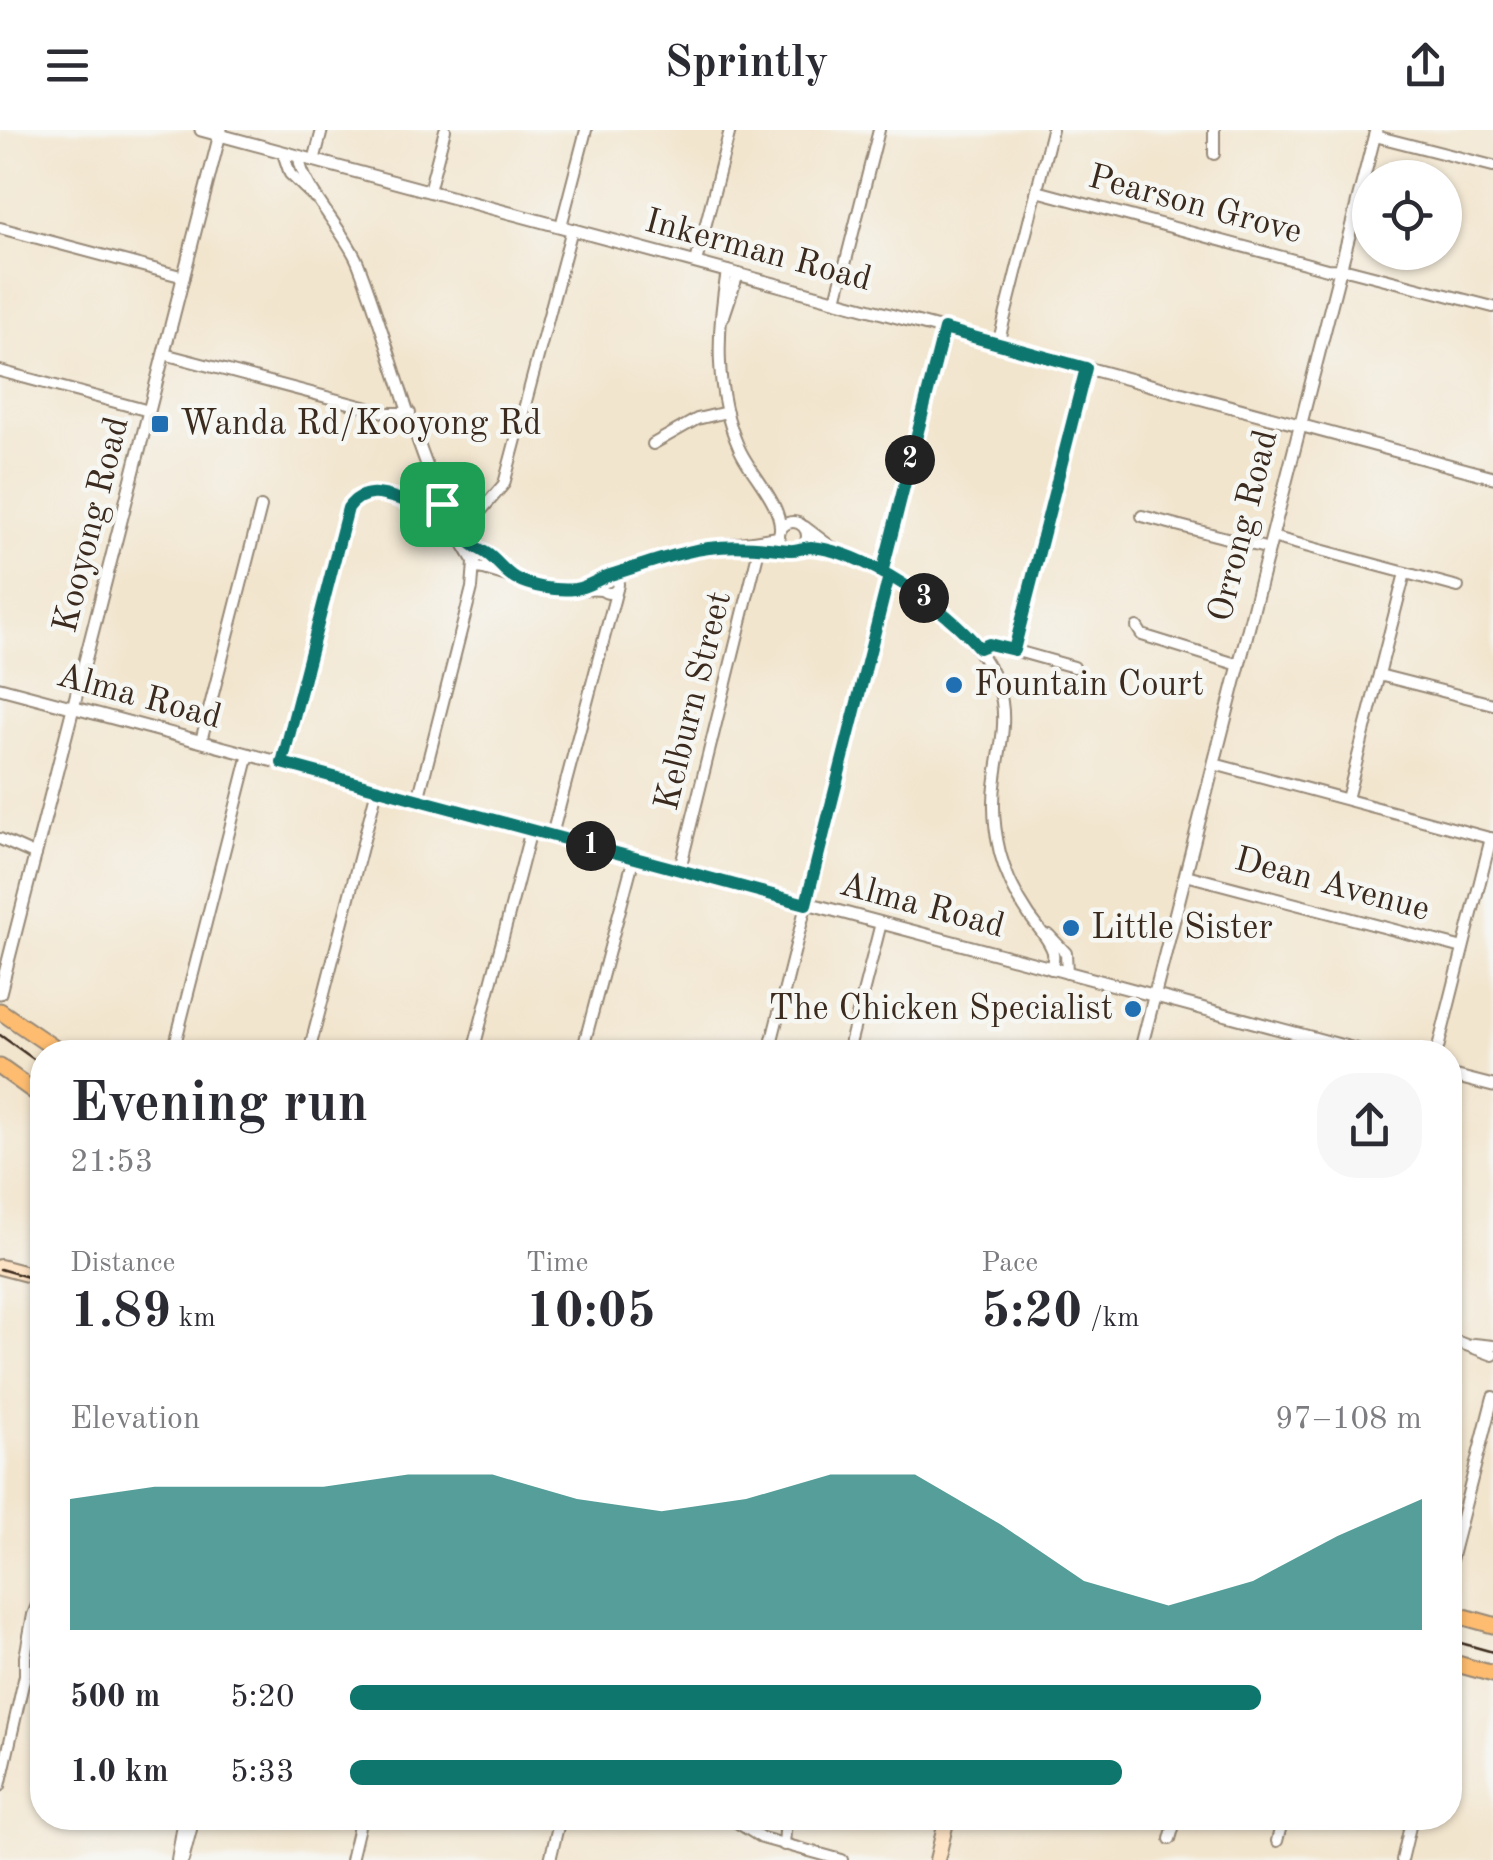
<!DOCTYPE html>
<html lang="en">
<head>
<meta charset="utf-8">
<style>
  :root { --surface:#fff; --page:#f7f7f7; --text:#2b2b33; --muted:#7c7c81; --accent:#0f766e }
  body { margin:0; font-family:"Old Standard TT",serif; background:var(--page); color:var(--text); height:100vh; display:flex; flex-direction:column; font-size:38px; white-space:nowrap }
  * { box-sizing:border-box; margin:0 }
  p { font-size:32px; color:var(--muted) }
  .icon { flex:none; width:55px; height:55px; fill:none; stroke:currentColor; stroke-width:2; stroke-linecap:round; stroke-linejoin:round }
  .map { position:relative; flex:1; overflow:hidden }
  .details { position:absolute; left:30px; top:910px; width:1432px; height:790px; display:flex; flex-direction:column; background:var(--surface); border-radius:40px; box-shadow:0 2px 8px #0004 }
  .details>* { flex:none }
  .buttons { position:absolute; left:1352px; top:30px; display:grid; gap:20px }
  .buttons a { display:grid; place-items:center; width:110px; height:110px; border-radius:50%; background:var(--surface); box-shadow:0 2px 8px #0004; font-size:50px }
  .pin { position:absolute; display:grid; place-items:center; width:85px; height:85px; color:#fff; margin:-42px; border-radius:20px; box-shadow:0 5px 15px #0006 }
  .km { position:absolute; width:50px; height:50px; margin:-25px; border-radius:50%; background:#222; color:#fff; font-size:28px; line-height:50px; text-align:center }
  .round { display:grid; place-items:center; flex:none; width:105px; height:105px; border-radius:40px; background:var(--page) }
  .summary { display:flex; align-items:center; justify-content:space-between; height:170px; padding:0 40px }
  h1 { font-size:55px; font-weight:800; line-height:75px }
  .figures { display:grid; grid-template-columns:repeat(3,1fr); gap:15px; height:170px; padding:10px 40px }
  .figures div { display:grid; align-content:center }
  .figures b { font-size:50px; font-weight:800 }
  .figures small { font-size:28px; font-weight:400 }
  .figures p { font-size:28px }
  .chart { height:280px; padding:20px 40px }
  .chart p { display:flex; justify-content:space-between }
  .chart svg { width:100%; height:180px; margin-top:10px; fill:var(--accent); opacity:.7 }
  ul { padding:0 40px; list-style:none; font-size:32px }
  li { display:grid; grid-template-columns:160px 120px 1fr; align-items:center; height:75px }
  li i { height:25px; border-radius:12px; background:var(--accent) }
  header { display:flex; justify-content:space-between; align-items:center; height:130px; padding:0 40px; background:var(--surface); font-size:45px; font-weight:800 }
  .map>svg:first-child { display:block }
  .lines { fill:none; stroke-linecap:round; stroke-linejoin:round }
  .minor-casing { stroke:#968876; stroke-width:14 }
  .tertiary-casing { stroke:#968876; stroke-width:15 }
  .secondary-casing { stroke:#968876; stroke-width:18 }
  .trunk-casing { stroke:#968876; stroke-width:19 }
  .minor { stroke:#fff; stroke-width:10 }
  .tertiary { stroke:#fff; stroke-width:11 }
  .secondary { stroke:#fee4c6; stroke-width:14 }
  .trunk { stroke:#fdbc70; stroke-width:15 }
  .tram { stroke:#3b2a1e; stroke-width:2.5 }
  .route-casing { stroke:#fff; stroke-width:20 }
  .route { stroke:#0f766e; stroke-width:12 }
  .poi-dot { fill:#1f6fb2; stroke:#f6f6f2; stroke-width:4 }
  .labels { text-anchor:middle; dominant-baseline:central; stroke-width:9; stroke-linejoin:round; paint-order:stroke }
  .street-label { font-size:35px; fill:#3b2a1e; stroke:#f6f6f2 }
  .poi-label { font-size:35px; fill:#3b2a1e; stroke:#f6f6f2; text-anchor:start }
</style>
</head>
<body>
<header><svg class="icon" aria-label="menu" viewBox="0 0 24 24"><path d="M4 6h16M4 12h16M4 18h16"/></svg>Sprintly<svg class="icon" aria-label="share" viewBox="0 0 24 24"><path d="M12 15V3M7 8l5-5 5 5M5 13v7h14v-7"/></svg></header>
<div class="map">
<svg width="1493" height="1730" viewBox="0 0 1493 1730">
  <rect width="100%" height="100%" fill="#f6f6f2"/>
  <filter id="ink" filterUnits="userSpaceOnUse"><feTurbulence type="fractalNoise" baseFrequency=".01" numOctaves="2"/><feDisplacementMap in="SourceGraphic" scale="20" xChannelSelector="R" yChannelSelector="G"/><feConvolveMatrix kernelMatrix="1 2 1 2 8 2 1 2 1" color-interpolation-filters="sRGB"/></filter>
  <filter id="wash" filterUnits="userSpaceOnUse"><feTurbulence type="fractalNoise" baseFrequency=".0048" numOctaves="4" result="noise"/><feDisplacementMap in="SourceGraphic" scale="40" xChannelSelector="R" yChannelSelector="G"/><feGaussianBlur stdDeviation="2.25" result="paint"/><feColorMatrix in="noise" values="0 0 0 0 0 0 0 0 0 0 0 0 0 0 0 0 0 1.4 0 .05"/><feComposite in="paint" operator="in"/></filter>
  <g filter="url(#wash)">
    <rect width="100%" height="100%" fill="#f2e5ce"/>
  </g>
  <g filter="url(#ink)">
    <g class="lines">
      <defs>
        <g id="minor">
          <path d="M1375 6 1493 36"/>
          <path d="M283 23 290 44 315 68"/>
          <path d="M1214 24V0"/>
          <path d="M299 27C301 57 345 101 358 133 397 232 417 342 474 432"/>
          <path d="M314 31 322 0"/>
          <path d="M429 61 445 0"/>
          <path d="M1037 61 1327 139 1350 140 1493 177"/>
          <path d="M561 96 586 0"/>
          <path d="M0 98 184 147"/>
          <path d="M696 132 730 0"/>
          <path d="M727 141C717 200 714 262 739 318 749 342 782 374 780 400"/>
          <path d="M836 170 879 0"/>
          <path d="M724 186 738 144"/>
          <path d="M998 214 1052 0"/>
          <path d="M164 224 387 283H410"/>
          <path d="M0 241 149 281"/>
          <path d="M653 314 697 289 727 282"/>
          <path d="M1142 386 1269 419"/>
          <circle cx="793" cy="406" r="14"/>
          <path d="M805 397 838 422"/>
          <path d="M457 404 468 396 504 354 572 99"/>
          <path d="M1272 407 1458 457"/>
          <path d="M466 410 475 420 489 426 490 434 484 439 477 438 474 432 481 423"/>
          <path d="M801 418C870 415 991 501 1002 572 1006 598 999 622 996 648 992 673 994 698 1000 723 1006 746 1016 766 1029 785 1036 795 1046 806 1051 817 1055 824 1053 831 1051 839"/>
          <path d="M484 439 543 457 602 460"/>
          <path d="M882 443 944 199"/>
          <circle cx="609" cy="454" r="9"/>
          <path d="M611 446 700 419 778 407"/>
          <path d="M1137 497 1142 505 1239 535"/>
          <path d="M979 518 992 514 1074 537"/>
          <path d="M1014 520 1086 238"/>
          <path d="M1379 545 1493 574"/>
          <path d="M201 611 261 377"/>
          <path d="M282 633 347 378C374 343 409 385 442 375"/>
          <path d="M1214 634 1493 709"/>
          <path d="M1347 669 1405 443"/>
          <path d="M418 670 472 458 474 433"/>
          <path d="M552 705 617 459"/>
          <path d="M0 709 36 725"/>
          <path d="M680 739 761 411"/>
          <path d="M1186 745 1463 818"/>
          <path d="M1049 805 1066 823 1067 843"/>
          <path d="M173 922 249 624"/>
          <path d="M309 922 377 659"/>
          <path d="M473 922 531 700"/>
          <path d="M582 922 634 727"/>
          <path d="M769 922 889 446"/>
          <path d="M848 922 881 793"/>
          <path d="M1437 922 1491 708"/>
          <path d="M1450 1209 1493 1225"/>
          <path d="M1474 1214 1493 1216"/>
          <path d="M1450 1434 1493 1267"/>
          <path d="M0 1656 25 1545V1527L33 1485 42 1463"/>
          <path d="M730 1688 762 1708 842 1730"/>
          <path d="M1170 1709 1176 1688"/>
          <path d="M1277 1711 1283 1688"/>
          <path d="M784 1715 786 1688"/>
          <path d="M177 1730 184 1688"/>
          <path d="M183 1730 194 1688"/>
          <path d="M351 1730 361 1688"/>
          <path d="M550 1730 560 1688"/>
          <path d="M1402 1730 1412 1688"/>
        </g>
        <g id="tertiary">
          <path d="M201 0 1493 347"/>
          <path d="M0 558 1366 922"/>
          <path d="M0 863 221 0"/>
          <path d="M1140 922 1376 0"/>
          <path d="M1450 945 1493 956"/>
        </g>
        <g id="secondary">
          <path d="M0 1137 42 1148"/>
          <path d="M937 1730 947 1688"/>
        </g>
        <g id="trunk">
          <path d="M0 881 60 922"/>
          <path d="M0 937 42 967"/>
          <path d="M1450 1483 1493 1495"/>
          <path d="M1450 1532 1493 1544"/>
        </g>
      </defs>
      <use href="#minor" class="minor-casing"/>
      <use href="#tertiary" class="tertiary-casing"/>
      <use href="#secondary" class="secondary-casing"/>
      <use href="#trunk" class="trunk-casing"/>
      <use href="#minor" class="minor"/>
      <use href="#tertiary" class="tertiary"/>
      <use href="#secondary" class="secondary"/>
      <use href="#trunk" class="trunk"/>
      <g class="tram">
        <path d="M0 905 42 935"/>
        <path d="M0 1139 42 1151"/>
        <path d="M1450 1510 1493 1522"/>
      </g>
    </g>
  </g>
  <g class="lines" filter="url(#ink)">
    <defs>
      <path id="route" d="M442 374C409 385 374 343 348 378L282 633 806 774 889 446 882 443 944 199 1086 238 1014 520 989 514 979 518C946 478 865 421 811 417 803 417 797 421 789 420 752 416 720 413 683 423 658 429 634 438 610 445 598 449 588 457 575 459 556 461 531 457 515 448 504 442 496 429 486 423 464 411 453 399 442 374"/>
    </defs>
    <use href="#route" class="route-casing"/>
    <use href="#route" class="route"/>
  </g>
  <g class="poi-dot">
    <rect x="150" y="284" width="20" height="20" rx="5"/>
    <circle cx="954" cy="555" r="10"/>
    <circle cx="1071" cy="798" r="10"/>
    <circle cx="1133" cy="879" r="10"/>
  </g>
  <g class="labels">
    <g class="street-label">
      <text transform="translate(1195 75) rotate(15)">Pearson Grove</text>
      <text transform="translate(758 121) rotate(15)">Inkerman Road</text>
      <text transform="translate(92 395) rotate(-76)">Kooyong Road</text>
      <text transform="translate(1244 396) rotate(-76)">Orrong Road</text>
      <text transform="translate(139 567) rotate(15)">Alma Road</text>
      <text transform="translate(694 571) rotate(-76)">Kelburn Street</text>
      <text transform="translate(1332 755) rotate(15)">Dean Avenue</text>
      <text transform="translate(922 776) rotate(15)">Alma Road</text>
    </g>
    <g class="poi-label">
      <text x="180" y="294">Wanda Rd/Kooyong Rd</text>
      <text x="974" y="555">Fountain Court</text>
      <text x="1091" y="798">Little Sister</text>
      <text x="1113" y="879" text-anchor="end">The Chicken Specialist</text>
    </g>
  </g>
</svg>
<div class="buttons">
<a><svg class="icon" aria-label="locate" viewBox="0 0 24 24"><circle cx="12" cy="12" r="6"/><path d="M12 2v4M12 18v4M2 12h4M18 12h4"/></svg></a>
</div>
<div class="pin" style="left:442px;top:374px;background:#1e9e55"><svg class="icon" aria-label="arrive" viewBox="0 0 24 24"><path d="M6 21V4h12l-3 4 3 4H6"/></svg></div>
<b class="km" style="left:591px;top:716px">1</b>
<b class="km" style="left:910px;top:330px">2</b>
<b class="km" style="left:924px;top:468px">3</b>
<section class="details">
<div class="summary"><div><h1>Evening run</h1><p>21:53</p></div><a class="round"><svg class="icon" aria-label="share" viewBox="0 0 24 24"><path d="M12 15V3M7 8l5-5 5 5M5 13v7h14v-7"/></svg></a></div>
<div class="figures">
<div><p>Distance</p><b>1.89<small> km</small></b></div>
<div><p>Time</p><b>10:05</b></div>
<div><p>Pace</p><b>5:20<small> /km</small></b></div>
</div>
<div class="chart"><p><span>Elevation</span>97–108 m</p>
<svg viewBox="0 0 160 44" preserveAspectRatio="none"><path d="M0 44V12L10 9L20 9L30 9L40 6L50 6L60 12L70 15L80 12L90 6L100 6L110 18L120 32L130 38L140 32L150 21L160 12V44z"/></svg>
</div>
<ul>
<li><b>500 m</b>5:20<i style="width:85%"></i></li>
<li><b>1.0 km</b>5:33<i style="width:72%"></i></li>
</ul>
</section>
</div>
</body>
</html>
